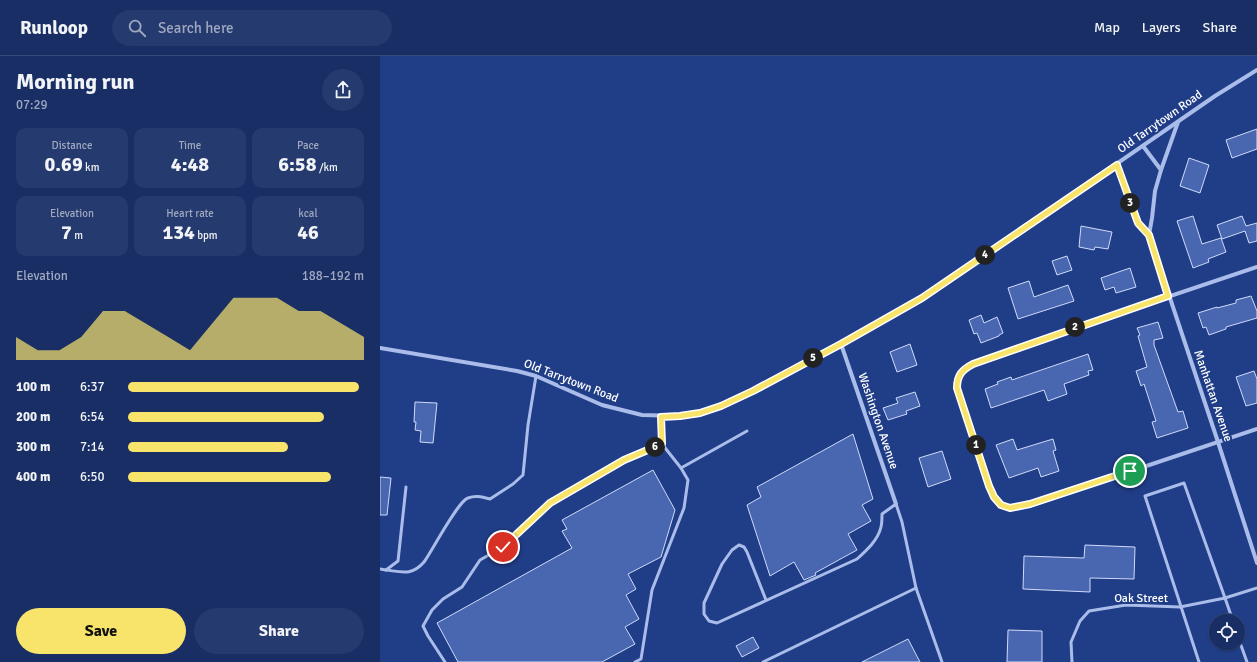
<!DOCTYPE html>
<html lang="en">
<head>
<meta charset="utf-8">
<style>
  :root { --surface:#182e65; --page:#253a6e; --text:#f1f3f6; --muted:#9fa8bf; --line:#364a79; --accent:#f8e46b }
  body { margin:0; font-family:Signika,sans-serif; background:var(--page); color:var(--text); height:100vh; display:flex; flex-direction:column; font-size:15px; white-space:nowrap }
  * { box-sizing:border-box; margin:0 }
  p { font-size:13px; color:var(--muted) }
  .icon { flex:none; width:22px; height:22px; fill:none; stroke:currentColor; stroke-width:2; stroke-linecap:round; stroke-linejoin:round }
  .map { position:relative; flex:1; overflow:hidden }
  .side { display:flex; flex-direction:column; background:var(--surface); width:380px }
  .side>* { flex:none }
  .controls { position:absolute; left:829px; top:558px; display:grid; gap:8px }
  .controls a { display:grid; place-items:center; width:36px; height:36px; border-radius:50%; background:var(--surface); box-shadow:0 1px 3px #0004,0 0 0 1px var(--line); font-size:20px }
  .pin { position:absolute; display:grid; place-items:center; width:34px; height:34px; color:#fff; margin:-17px; border:2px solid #fff; border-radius:50%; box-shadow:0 1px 4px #0007 }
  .km { position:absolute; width:20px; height:20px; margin:-10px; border-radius:50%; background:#222; color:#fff; font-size:11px; line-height:20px; text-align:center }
  .round { display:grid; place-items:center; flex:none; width:42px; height:42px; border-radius:21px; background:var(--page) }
  .summary { display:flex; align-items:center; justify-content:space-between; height:68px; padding:0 16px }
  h1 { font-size:22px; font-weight:800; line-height:30px }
  .metrics { display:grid; grid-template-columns:repeat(3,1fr); gap:6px; height:68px; padding:4px 16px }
  .metrics div { display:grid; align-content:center; border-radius:10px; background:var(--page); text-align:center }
  .metrics b { font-size:20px; font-weight:800 }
  .metrics small { font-size:11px; font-weight:400 }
  .metrics p { font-size:11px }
  .chart { height:112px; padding:8px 16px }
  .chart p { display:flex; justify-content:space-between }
  .chart svg { width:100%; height:72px; margin-top:4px; fill:var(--accent); opacity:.7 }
  .action { display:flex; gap:8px; margin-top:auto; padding:8px 16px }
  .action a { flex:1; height:46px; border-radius:24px; background:var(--accent); color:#111; font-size:16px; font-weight:800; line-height:46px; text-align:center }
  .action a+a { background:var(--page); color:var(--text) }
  ul { padding:0 16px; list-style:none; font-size:13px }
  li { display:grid; grid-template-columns:64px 48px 1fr; align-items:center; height:30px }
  li i { height:10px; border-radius:5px; background:var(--accent) }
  header { display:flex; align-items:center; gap:24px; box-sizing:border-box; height:56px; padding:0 20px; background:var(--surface); border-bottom:1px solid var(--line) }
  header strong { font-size:19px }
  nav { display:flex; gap:22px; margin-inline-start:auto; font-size:14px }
  .search { width:280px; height:36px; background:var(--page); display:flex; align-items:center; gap:10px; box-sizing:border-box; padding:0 14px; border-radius:22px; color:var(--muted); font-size:15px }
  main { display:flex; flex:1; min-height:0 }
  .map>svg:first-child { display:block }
  .building { fill:#4967b0; stroke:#cfdbf8 }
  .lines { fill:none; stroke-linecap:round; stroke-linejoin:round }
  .lane { stroke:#aabdea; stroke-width:3 }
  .street { stroke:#aabdea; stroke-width:4 }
  .route-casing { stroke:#fff; stroke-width:8 }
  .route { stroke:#f8e46b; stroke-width:5 }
  .labels { text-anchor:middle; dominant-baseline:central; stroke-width:4; stroke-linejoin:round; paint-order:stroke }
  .street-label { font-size:12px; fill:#fff; stroke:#203d87 }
</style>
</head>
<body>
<header>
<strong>Runloop</strong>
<div class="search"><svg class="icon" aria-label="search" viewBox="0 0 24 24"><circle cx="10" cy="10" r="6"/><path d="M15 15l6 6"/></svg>Search here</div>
<nav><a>Map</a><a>Layers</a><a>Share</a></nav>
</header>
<main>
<section class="side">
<div class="summary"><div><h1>Morning run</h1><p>07:29</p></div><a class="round"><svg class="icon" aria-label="share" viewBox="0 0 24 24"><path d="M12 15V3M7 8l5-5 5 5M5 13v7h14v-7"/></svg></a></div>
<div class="metrics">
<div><p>Distance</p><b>0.69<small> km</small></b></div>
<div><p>Time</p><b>4:48</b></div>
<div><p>Pace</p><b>6:58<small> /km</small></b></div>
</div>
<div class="metrics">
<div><p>Elevation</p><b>7<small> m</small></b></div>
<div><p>Heart rate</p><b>134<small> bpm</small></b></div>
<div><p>kcal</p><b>46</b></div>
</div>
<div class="chart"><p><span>Elevation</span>188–192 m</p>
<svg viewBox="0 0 160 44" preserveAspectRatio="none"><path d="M0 44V30L10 38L20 38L30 30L40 14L50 14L60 22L70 30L80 38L90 22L100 6L110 6L120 6L130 14L140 14L150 22L160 30V44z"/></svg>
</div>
<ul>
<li><b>100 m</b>6:37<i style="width:98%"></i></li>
<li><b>200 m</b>6:54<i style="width:83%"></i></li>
<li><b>300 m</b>7:14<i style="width:68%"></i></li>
<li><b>400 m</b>6:50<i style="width:86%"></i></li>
</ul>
<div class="action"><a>Save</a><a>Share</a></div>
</section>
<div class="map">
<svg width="877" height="606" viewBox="0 0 877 606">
  <rect width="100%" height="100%" fill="#203d87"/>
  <g class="building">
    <path d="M877 73V93L852 102 846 84Z"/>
    <path d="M809 102 829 109 820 137 800 130Z"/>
    <path d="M813 160 822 188 841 182 846 196 828 203 829 206 813 212 797 165Z"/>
    <path d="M862 160 866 170 877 167V185L869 187 865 175 842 183 837 169Z"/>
    <path d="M701 170 732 176 728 193 715 191 714 194 699 191Z"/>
    <path d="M687 200 692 214 677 219 672 205Z"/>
    <path d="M750 212 756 231 736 237 734 231 725 234 721 222Z"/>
    <path d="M649 225 654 241 688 229 694 245 638 263 628 232Z"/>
    <path d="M871 240 877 255V262L846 271V273L829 279 826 271 823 272 818 257 837 251V252L856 247V244Z"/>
    <path d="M601 259 604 267 617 261 623 277 619 279V280L601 287 597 277 594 278 589 264Z"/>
    <path d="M778 266 783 282 774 284V289L798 356 803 355 808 372 777 382 772 366 776 365 764 328 761 330 756 315 767 311 758 280 760 279 757 272Z"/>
    <path d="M530 288 537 309 517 316 510 296Z"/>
    <path d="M708 298 713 314 708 315 709 319 684 328 687 338 668 345 664 334 611 352 605 333 618 328 617 326 631 321 632 324Z"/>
    <path d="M874 315 877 323V347L866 350 856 321Z"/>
    <path d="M535 336 540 350 526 355 527 358 508 364 503 352 518 347 516 342Z"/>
    <path d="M35 346 57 347 53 387 40 386 41 375 35 374 36 366H34Z"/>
    <path d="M473 378 493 443 482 449 491 465 468 478 477 494 435 517 436 519 424 524 414 506 390 520 367 449 381 441 377 431Z"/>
    <path d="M633 383 637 394 673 383 676 394 673 395 679 415 661 421 658 412 629 422 616 389Z"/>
    <path d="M562 395 571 423 548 431 539 402Z"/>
    <path d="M273 414 295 454 281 501 248 518 256 533 246 539 259 563 245 571 255 588 222 606H78L57 567 192 492 182 475 187 473 182 464Z"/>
    <path d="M0 421 11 422 7 459H0Z"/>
    <path d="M705 489 755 491 754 523 710 522V536L643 533 644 500 704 502Z"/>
    <path d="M628 574 662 575V606H627Z"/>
    <path d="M373 581 379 592 362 601 356 590Z"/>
    <path d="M528 583 540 606H482Z"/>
  </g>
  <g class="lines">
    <g class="lane">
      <path d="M301 412 367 375"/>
      <path d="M0 513 6 514 18 505 26 431"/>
      <path d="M6 514C22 516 32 520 44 506 52 495 78 445 88 442 96 439 102 441 110 443L133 428 143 419 148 369 156 320"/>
      <path d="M386 544 367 496 364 491 359 489 352 494 342 508 324 547V558L329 565 337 567 477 503C487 494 498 484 501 471 502 467 502 462 502 458L516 448 522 466 536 532 562 606"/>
      <path d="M858 581 867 606"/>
      <path d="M65 606 48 580 43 570 52 554 63 543 82 531 100 504 123 491 170 447 244 404 282 388"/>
      <path d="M255 606 261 603 272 534 304 452 308 424 301 412 282 388 281 361"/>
      <path d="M383 606 536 532"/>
      <path d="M692 606 691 586 700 565 709 555 746 549 800 551 845 542 853 565"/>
      <path d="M819 606 765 440 804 427 845 542 877 532"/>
    </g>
    <g class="street">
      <path d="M763 90 781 114"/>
      <path d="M737 109 758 167 769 179 838 386 877 507"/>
      <path d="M769 179 772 162 775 135 781 114 798 66"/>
      <path d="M877 211 603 303C588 309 577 313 577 332L609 430C620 455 625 452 650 449L877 373"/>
      <path d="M461 288 516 448"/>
      <path d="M0 292 137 315 156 320 222 349 262 359 300 360 320 357 341 350 373 335 542 242 835 40 877 14"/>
    </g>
  </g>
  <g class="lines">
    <defs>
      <path id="route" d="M123 491 170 447 244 404 282 388 281 361 300 360 320 357 341 350 373 335 461 288 542 242 737 109 758 167 769 179 788 240 593 308C582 314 577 319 577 332L609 430 614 441 621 449 630 452 650 448 750 415"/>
    </defs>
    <use href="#route" class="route-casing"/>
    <use href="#route" class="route"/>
  </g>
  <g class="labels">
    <g class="street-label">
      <text transform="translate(780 66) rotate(-35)">Old Tarrytown Road</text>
      <text transform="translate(191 325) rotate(21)">Old Tarrytown Road</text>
      <text transform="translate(833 340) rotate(71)">Manhattan Avenue</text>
      <text transform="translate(498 365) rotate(71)">Washington Avenue</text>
      <text x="761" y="542">Oak Street</text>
    </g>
  </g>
</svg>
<div class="controls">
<a><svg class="icon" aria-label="locate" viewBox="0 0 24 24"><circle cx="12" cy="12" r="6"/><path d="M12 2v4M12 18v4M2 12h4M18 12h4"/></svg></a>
</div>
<div class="pin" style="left:750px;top:415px;background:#1e9e55"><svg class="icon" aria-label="arrive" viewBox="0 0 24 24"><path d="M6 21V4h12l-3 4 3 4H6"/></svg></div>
<div class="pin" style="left:123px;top:491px;background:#d93025"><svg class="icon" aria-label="check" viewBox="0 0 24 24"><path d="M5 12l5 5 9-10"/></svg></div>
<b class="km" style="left:596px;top:389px">1</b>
<b class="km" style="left:695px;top:271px">2</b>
<b class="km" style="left:750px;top:147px">3</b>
<b class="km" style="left:605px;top:199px">4</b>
<b class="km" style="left:433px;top:302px">5</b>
<b class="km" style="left:275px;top:391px">6</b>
</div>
</main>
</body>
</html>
